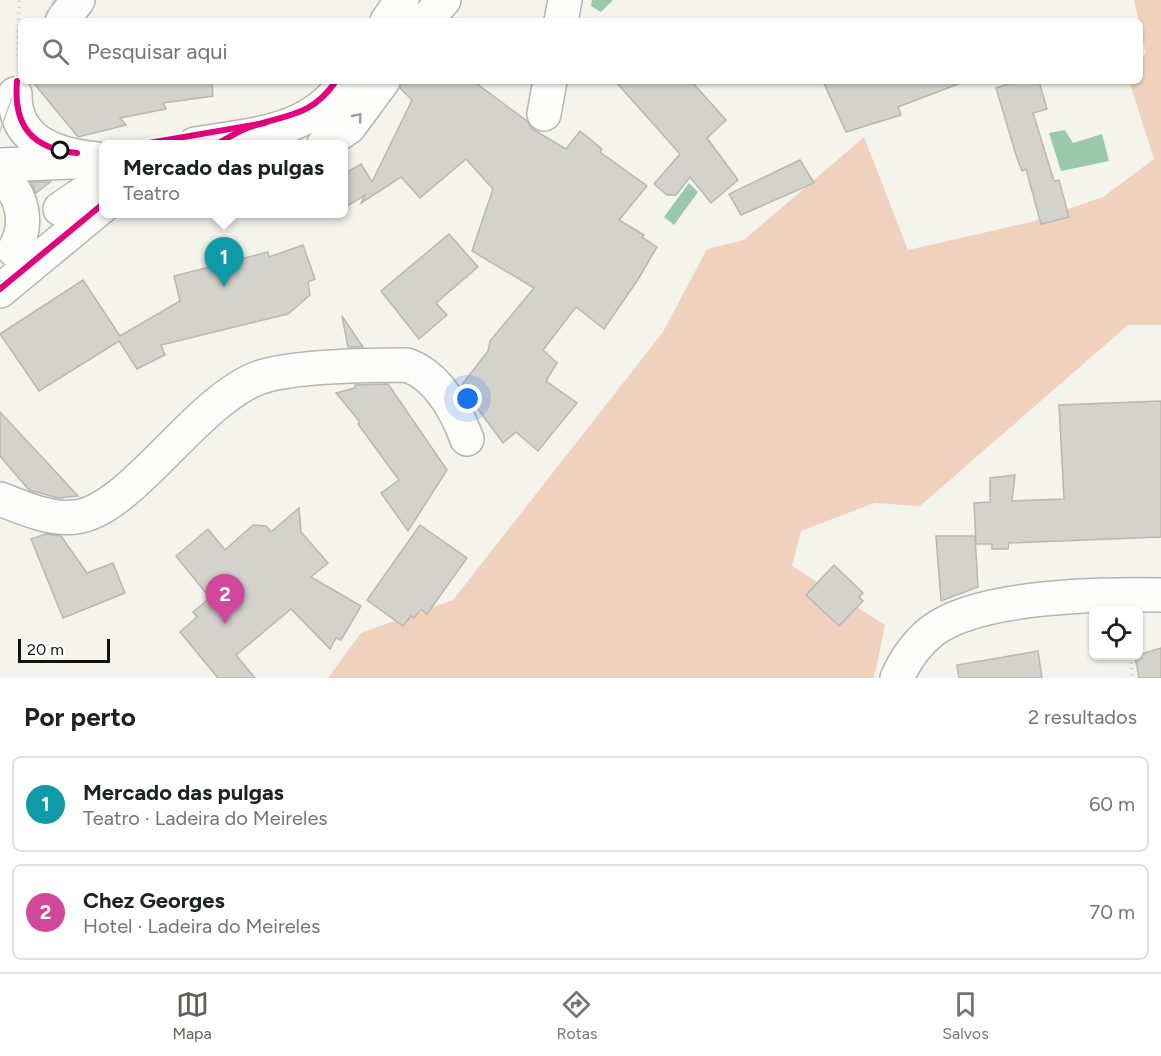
<!DOCTYPE html>
<html lang="pt">
<head>
<meta charset="utf-8">
<style>
  :root { --surface:#fff; --page:#f6f6f6; --text:#202124; --muted:#757577; --line:#e0e0e0; --accent:#61605a }
  body { margin:0; font-family:Figtree,sans-serif; background:var(--page); color:var(--text) }
  .controls { position:absolute; right:18px; bottom:18px; display:grid; overflow:hidden; border-radius:9px; box-shadow:0 2px 4px #0004 }
  .controls button { width:54px; height:54px; display:grid; place-items:center; padding:0; border:0; border-bottom:2px solid var(--line); background:var(--surface); color:var(--text); font:30px sans-serif }
  .scale { position:absolute; left:18px; bottom:15px; width:92px; box-sizing:border-box; padding-left:6px; border:3px solid #12110c; border-top:0; font-size:16px; line-height:21px; white-space:nowrap; color:#12110c; -webkit-text-stroke:4px #fff; paint-order:stroke }
  .you { position:absolute; left:468px; top:399px; width:21px; height:21px; margin:-15px; border:4px solid #fff; border-radius:50%; background:#1a73e8; box-shadow:0 0 0 9px #1a73e833 }
  .badge { display:grid; place-items:center; width:39px; height:39px; border-radius:50%; background:var(--accent); color:#fff; font-size:20px; font-weight:700 }
  .pin { position:absolute; translate:-50% -50px; filter:drop-shadow(0 2px 3px #0008) }
  .pin::after { content:''; position:absolute; top:32px; width:21px; height:18px; background:inherit; clip-path:polygon(0 0,100% 0,50% 100%) }
  .popup { position:absolute; left:99px; top:140px; width:249px; height:78px; box-sizing:border-box; display:grid; place-content:center; border-radius:9px; background:var(--surface); filter:drop-shadow(0 2px 4px #0005); font-size:20px; white-space:nowrap; color:var(--muted) }
  .popup b { font-size:22px; color:var(--text) }
  .popup::after { content:''; position:absolute; left:50%; top:100%; margin-left:-12px; border:12px solid transparent; border-top-color:var(--surface) }
  .list { margin:0; padding:0; list-style:none }
  h2 { display:flex; justify-content:space-between; align-items:center; height:78px; margin:0; padding:0 24px; font-size:26px }
  h2 small { font-size:20px; font-weight:400; color:var(--muted) }
  .list li { display:grid; grid-template-columns:39px 1fr auto; gap:18px; align-items:center; box-sizing:border-box; height:96px; margin:0 12px 12px; padding:0 12px; border:2px solid var(--line); border-radius:9px }
  .list b { display:block; font-size:22px; white-space:nowrap }
  .list p { margin:0; font-size:20px; white-space:nowrap; color:var(--muted) }
  .list em { font-size:20px; font-style:normal; color:var(--muted) }
  .icon { flex:none; width:33px; height:33px; fill:none; stroke:currentColor; stroke-width:2; stroke-linecap:round; stroke-linejoin:round }
  .map { position:relative; flex:none; width:1161px; height:678px; overflow:hidden }
  .search { position:absolute; background:var(--surface); box-shadow:0 2px 4px #0004; left:18px; right:18px; top:18px; height:66px; display:flex; align-items:center; gap:15px; box-sizing:border-box; padding:0 21px; border-radius:9px; color:var(--muted); font-size:22px }
  .sheet { height:294px; background:var(--surface) }
  nav { display:flex; justify-content:space-around; align-items:center; box-sizing:border-box; height:84px; border-top:2px solid var(--line); background:var(--surface); font-size:16px; color:var(--muted) }
  nav a { display:grid; justify-items:center; gap:3px }
  nav .on { color:var(--accent) }
  .map>svg:first-child { display:block }
  .green { fill:#f0d1be }
  .water { fill:#99c9aa }
  .building { fill:#d4d2cc; stroke:#b8b6b0; stroke-width:1.5 }
  .lines { fill:none; stroke-linecap:round; stroke-linejoin:round }
  .minor-casing { stroke:#b5b5af; stroke-width:36 }
  .path { stroke:#d5d5d2; stroke-width:4; stroke-dasharray:1.5 4.5; stroke-linecap:butt }
  .minor { stroke:#fdfdfc; stroke-width:33 }
  .tram { stroke:#cac9c7; stroke-width:1.5 }
  .tram-1-casing { stroke:#fff; stroke-width:10 }
  .tram-1 { stroke:#e5007d; stroke-width:6 }
  .oneway { stroke:#9f9f9c }
  .stop-dot { fill:#fff; stroke:#12110c; stroke-width:3 }
</style>
</head>
<body>
<div class="map">
<svg width="1161" height="678" viewBox="0 0 1161 678">
  <rect width="100%" height="100%" fill="#f4f4ec"/>
  <polygon class="green" points="1134,0 1161,0 1161,325 1128,325 920,506 874,503 801,531 792,566 885,625 874,678 328,678 361,633 453,600 663,332 707,249 744,240 864,137 908,250 1031,222 1103,197 1154,159 1129,81 1140,81 1140,60 1146,53"/>
  <g class="water">
    <polygon points="592,0 613,0 601,12 591,6"/>
    <polygon points="1065,130 1073,143 1102,134 1109,161 1061,171 1049,133"/>
    <polygon points="689,183 698,192 674,225 664,217"/>
  </g>
  <g class="building">
    <polygon points="32,81 212,81 213,96 163,103 166,109 120,118 126,125 78,137"/>
    <polygon points="401,81 473,81 527,121 532,129 566,149 580,131 602,149 600,152 647,186 619,220 644,235 642,237 657,247 637,281 604,329 576,307 543,350 557,363 546,381 577,403 538,451 516,432 503,443 461,386 488,351 490,341 534,288 472,251 493,189 466,159 420,198 401,177 361,203 365,195 344,208 344,174 361,164 372,182 412,100 400,88"/>
    <polygon points="615,81 691,81 726,120 707,138 738,180 711,203 690,177 676,195 667,195 654,184 680,154"/>
    <polygon points="823,81 961,81 961,83 898,107 901,115 846,132"/>
    <polygon points="1017,81 1039,81 1047,109 1033,113 1054,181 1059,180 1069,217 1041,224 1026,169 1022,171 1017,158 996,88"/>
    <polygon points="800,160 814,183 741,215 729,194"/>
    <polygon points="31,182 50,182 36,193"/>
    <polygon points="449,234 478,267 436,303 447,315 419,339 381,291"/>
    <polygon points="303,245 315,279 308,282 310,295 288,314 161,345 165,355 137,369 119,341 39,391 0,334 83,280 120,336 180,301 174,276 268,252 269,257"/>
    <polygon points="342,316 363,347 348,347"/>
    <polygon points="388,384 447,470 408,531 381,493 399,480 358,424 360,422 336,393 355,388 355,385"/>
    <polygon points="1161,401 1161,537 1009,543 1008,549 992,549 992,544 976,544 974,503 990,502 990,478 1015,475 1012,501 1064,499 1059,405"/>
    <polygon points="0,412 78,496 58,498 29,490 0,456"/>
    <polygon points="299,508 301,532 328,563 311,577 361,606 341,640 336,638 330,649 291,609 236,655 255,678 218,678 180,632 197,617 193,612 210,598 176,556 208,529 225,550 253,525 266,526 271,532"/>
    <polygon points="420,525 467,558 427,614 421,609 414,618 411,616 403,626 367,600"/>
    <polygon points="46,534 61,536 87,573 113,563 125,593 63,618 31,539"/>
    <polygon points="936,536 975,536 978,587 941,601"/>
    <polygon points="834,565 863,593 859,597 863,601 839,626 806,595"/>
    <polygon points="1161,648 1161,678 1139,678 1135,656"/>
    <polygon points="1038,651 1042,678 959,678 957,665"/>
  </g>
  <g class="lines">
    <defs>
      <g id="minor">
        <polyline points="62,21 78,0"/>
        <polyline points="387,21 402,0"/>
        <polyline points="425,21 444,0"/>
        <polyline points="561,21 565,0"/>
        <path d="M15,94C14,142 57,155 97,159"/>
        <polyline points="544,114 550,81"/>
        <path d="M195,144C253,134 309,134 346,81"/>
        <polyline points="324,144 349,127 383,81"/>
        <polyline points="0,165 72,162"/>
        <path d="M0,177C24,193 29,226 14,250"/>
        <polyline points="60,209 104,179"/>
        <polyline points="0,291 104,205"/>
        <path d="M0,499C24,508 49,520 75,517C130,512 195,402 258,378C291,366 370,365 407,365C438,376 456,410 467,439"/>
        <path d="M897,678C905,660 916,644 932,631C979,595 1103,594 1161,595"/>
      </g>
    </defs>
    <use href="#minor" class="minor-casing"/>
    <g class="path">
      <polyline points="18,56 19,0"/>
      <polyline points="1131,656 1132,678"/>
    </g>
    <use href="#minor" class="minor"/>
    <g class="tram">
      <polyline points="44,21 54,0"/>
      <path d="M17,81C13,126 32,149 77,153"/>
      <polyline points="0,131 21,72"/>
    </g>
    <defs>
      <g id="tram-1">
        <path d="M17,81C13,126 32,149 77,153"/>
        <polyline points="143,144 265,123"/>
        <path d="M216,144C227,139 238,131 250,127C288,114 311,117 336,81"/>
        <polyline points="0,289 104,203"/>
      </g>
    </defs>
    <use href="#tram-1" class="tram-1-casing"/>
    <use href="#tram-1" class="tram-1"/>
  </g>
  <defs><path id="oneway-chevron" d="M-2-3.5L2.5 0L-2 3.5" fill="none" stroke-width="1.6" stroke-linecap="round" stroke-linejoin="round" transform="scale(1.5)"/></defs>
  <use class="oneway" href="#oneway-chevron" transform="translate(358 117) rotate(-51)"/>
  <circle class="stop-dot" cx="60" cy="150" r="8"/>
</svg>
<div class="controls">
<button><svg class="icon" aria-label="locate" viewBox="0 0 24 24"><circle cx="12" cy="12" r="6"/><path d="M12 2v4M12 18v4M2 12h4M18 12h4"/></svg></button>
</div>
<div class="scale">20 m</div>
<div class="you"></div>
<div class="pin badge" style="left:224px;top:287px;background:#0f9aa8">1</div>
<div class="popup"><b>Mercado das pulgas</b>Teatro</div>
<div class="pin badge" style="left:225px;top:624px;background:#d1479c">2</div>
<div class="search"><svg class="icon" aria-label="search" viewBox="0 0 24 24"><circle cx="10" cy="10" r="6"/><path d="M15 15l6 6"/></svg>Pesquisar aqui</div>
</div>
<section class="sheet">
<h2>Por perto<small>2 resultados</small></h2>
<ul class="list">
<li><span class="badge" style="background:#0f9aa8">1</span><div><b>Mercado das pulgas</b><p>Teatro · Ladeira do Meireles</p></div><em>60 m</em></li>
<li><span class="badge" style="background:#d1479c">2</span><div><b>Chez Georges</b><p>Hotel · Ladeira do Meireles</p></div><em>70 m</em></li>
</ul>
</section>
<nav>
<a class="on"><svg class="icon" aria-label="map" viewBox="0 0 24 24"><path d="M3 6l6-2 6 2 6-2v14l-6 2-6-2-6 2zM9 4v14M15 6v14"/></svg>Mapa</a>
<a><svg class="icon" aria-label="directions" viewBox="0 0 24 24"><path d="M12 3l9 9-9 9-9-9zM9 14v-3h6M13 9l2 2-2 2"/></svg>Rotas</a>
<a><svg class="icon" aria-label="saved" viewBox="0 0 24 24"><path d="M7 4h10v16l-5-4-5 4z"/></svg>Salvos</a>
</nav>
</body>
</html>
